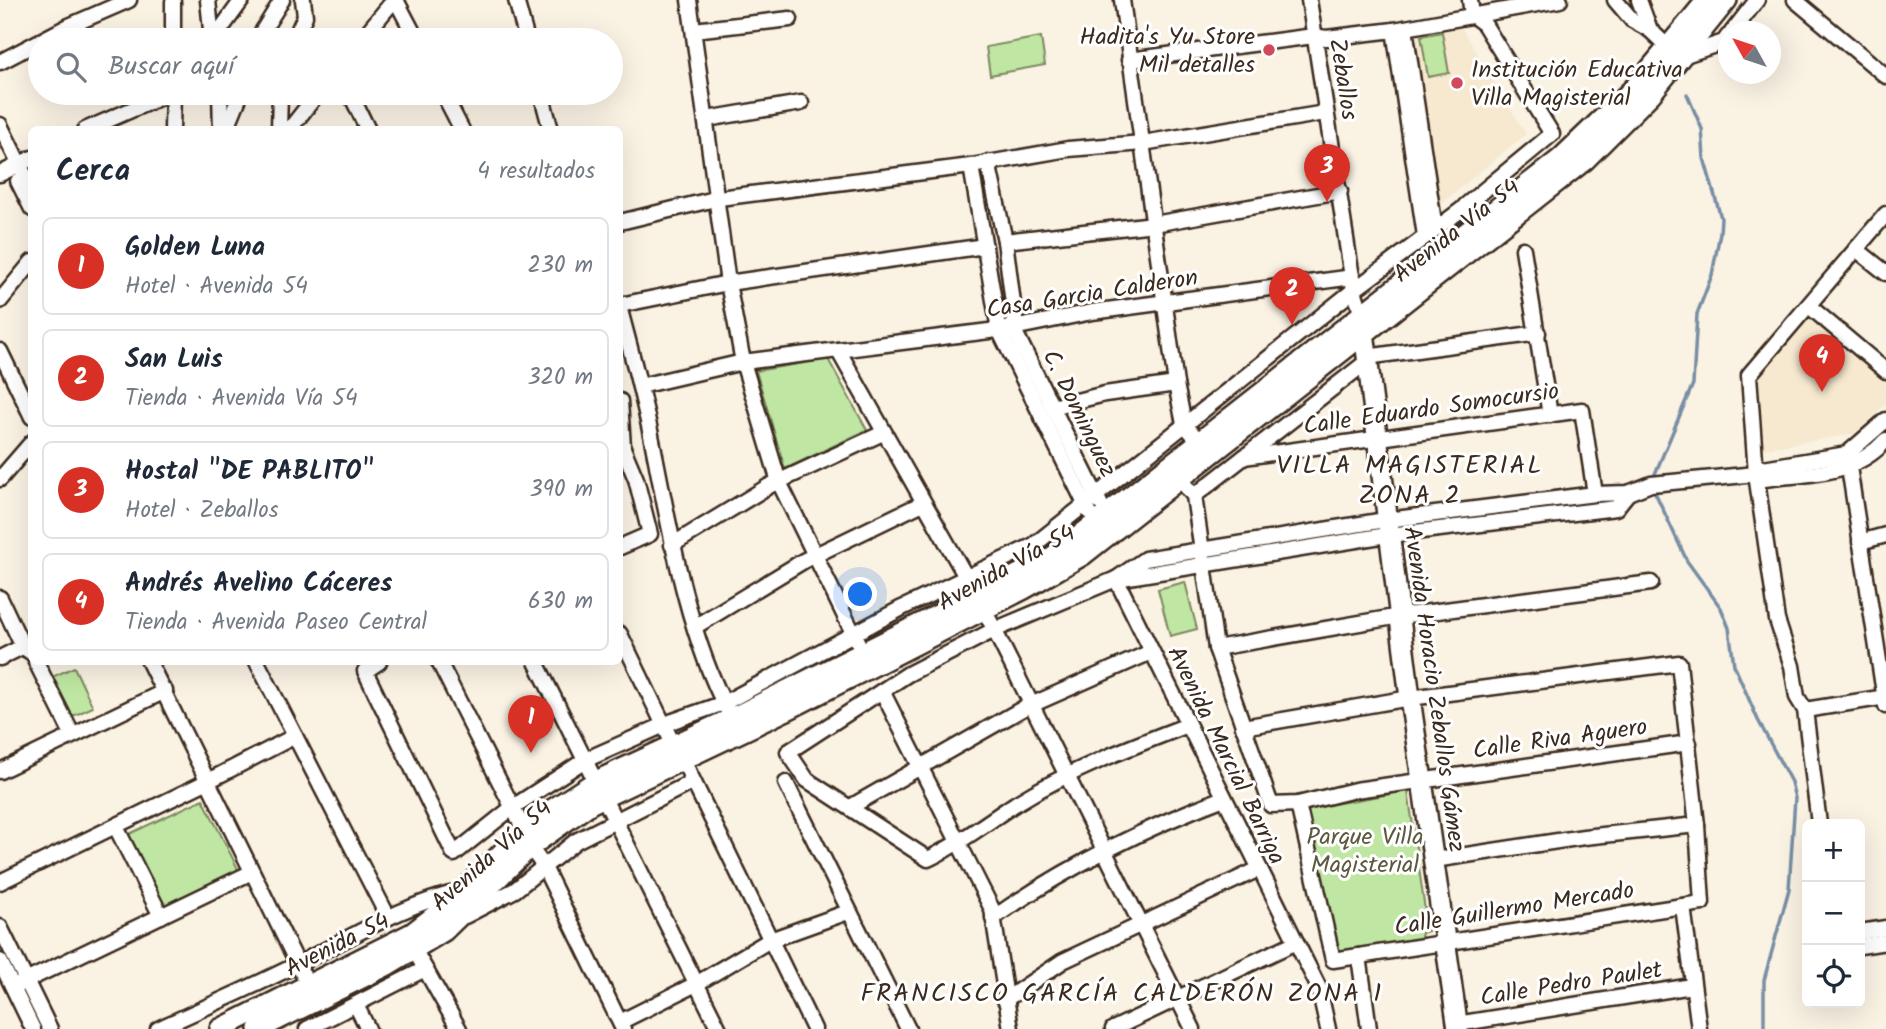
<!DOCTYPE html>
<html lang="es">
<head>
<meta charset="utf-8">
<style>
  :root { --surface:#fff; --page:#f6f6f7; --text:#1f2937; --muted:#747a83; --line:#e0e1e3; --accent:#d93025 }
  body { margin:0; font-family:Kalam,sans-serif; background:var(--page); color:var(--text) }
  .controls { position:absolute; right:21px; bottom:21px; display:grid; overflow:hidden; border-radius:10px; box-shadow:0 7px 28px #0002 }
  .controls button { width:63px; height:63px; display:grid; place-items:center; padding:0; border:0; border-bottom:2px solid var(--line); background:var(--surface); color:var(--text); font:35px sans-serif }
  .compass { position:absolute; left:1718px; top:21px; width:63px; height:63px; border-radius:50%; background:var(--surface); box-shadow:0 7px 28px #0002; rotate:310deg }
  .you { position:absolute; left:861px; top:595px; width:24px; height:24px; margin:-18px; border:5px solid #fff; border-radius:50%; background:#1a73e8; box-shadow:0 0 0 10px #1a73e833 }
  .badge { display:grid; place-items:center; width:46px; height:46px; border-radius:50%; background:var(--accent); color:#fff; font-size:23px; font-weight:700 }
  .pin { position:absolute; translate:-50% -58px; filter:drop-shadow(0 2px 4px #0008) }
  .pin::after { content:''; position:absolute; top:37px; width:24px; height:21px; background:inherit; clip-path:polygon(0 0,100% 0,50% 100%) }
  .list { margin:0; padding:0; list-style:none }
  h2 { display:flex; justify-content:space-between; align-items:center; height:91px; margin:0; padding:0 28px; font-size:30px }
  h2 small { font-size:23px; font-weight:400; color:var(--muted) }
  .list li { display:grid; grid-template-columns:46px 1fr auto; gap:21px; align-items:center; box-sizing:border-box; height:98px; margin:0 14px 14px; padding:0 14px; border:2px solid var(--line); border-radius:10px }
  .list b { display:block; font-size:26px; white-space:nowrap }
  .list p { margin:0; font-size:23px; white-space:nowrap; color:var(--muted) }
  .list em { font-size:23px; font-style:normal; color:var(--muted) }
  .icon { flex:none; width:38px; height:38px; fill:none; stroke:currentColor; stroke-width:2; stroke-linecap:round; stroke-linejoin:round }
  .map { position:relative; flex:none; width:1886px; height:1029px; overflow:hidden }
  .search { position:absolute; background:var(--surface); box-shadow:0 7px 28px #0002; left:28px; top:28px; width:595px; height:77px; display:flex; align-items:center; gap:18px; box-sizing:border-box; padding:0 24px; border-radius:38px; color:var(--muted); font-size:26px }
  .panel { position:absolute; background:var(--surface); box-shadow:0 7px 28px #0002; left:28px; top:126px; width:595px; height:539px; border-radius:10px }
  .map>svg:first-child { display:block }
  .built { fill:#f6e9d0 }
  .green { fill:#bfe6a2; stroke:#7d8860; stroke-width:2 }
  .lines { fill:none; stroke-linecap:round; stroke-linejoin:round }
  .stream { stroke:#788ea4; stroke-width:3.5 }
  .minor-casing { stroke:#3b2a1e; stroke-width:19 }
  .major-casing { stroke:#3b2a1e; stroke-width:24 }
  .minor { stroke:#fff; stroke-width:14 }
  .major { stroke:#fff; stroke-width:19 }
  .poi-dot { fill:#d1495b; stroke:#fff; stroke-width:2.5 }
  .labels { text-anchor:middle; stroke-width:6; stroke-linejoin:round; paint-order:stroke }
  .poi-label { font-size:24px; fill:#3b2a1e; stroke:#fff; text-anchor:end }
  .street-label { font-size:24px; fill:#3b2a1e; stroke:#fff }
  .park-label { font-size:24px; fill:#5c593f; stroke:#fff }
  .neighbourhood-label { font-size:26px; letter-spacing:2px; fill:#3b2a1e; stroke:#fff }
</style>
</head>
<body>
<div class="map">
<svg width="1886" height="1029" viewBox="0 0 1886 1029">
  <rect width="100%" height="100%" fill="#faf2e3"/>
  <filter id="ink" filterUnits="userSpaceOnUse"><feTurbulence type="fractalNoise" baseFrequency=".0143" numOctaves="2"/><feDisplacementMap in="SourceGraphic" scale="14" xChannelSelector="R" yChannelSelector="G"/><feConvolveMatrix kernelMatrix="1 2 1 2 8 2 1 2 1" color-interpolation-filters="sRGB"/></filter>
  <g filter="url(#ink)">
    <g class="built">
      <polygon points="1458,22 1526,134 1437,207 1412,32"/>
      <polygon points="1808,316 1886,381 1886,403 1859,433 1763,449 1757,378"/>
    </g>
    <g class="green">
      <polygon points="1442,32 1449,73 1428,77 1421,36"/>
      <polygon points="1041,37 1045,65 990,75 986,47"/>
      <polygon points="828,359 867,430 785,469 756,371"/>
      <polygon points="1612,499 1613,502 1400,527 1399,524"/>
      <polygon points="1185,582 1197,629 1170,636 1158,589"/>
      <polygon points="74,667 93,707 69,718 50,678"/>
      <polygon points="1408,791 1428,931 1422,933 1420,940 1335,952 1305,809"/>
      <polygon points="203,799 239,871 161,907 125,836"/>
    </g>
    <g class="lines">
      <g class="stream">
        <polyline points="1652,481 1693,384 1697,314 1712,275 1720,233 1721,218 1704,158 1702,129 1687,94"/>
        <polyline points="1653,488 1687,561 1721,608 1729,628 1734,665 1758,720 1791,782 1795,798 1789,889 1764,980 1764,1029"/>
      </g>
      <defs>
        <g id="minor">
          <polyline points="208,0 212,40"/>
          <polyline points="396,0 417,40"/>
          <polyline points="516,0 527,40"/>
          <polyline points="689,0 728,283 743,362 779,482 858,643"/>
          <polyline points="1122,0 1176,384 1184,424 1199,441"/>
          <polyline points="1309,0 1354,290 1364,322"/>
          <polyline points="1615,0 1632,20 1650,30"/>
          <polyline points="1639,0 1650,30 1668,47"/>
          <polyline points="1795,0 1886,76"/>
          <polyline points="173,1 173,40"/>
          <polyline points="1405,28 1435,229"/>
          <polyline points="694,30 790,19"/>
          <polyline points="1394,30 1425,236"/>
          <polyline points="1732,32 1757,0"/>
          <polyline points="213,40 242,0"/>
          <polyline points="257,40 282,0"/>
          <polyline points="294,40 305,16 303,0"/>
          <polyline points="361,40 394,0"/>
          <polyline points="1682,56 1724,42 1728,36"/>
          <polyline points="1129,60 1314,36 1326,38 1394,30 1560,0"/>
          <polyline points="0,62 69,26 129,0"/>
          <polyline points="220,93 221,130"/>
          <polyline points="350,93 368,130"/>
          <polyline points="443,93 462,130"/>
          <polyline points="541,93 551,130"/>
          <polyline points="707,119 801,103"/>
          <polyline points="0,125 32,190"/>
          <polyline points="85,130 170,93"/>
          <polyline points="172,130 173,93"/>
          <polyline points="226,130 241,93"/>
          <polyline points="279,130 280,93"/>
          <polyline points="289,130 318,93"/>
          <polyline points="988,162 1005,241 1015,319 1013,328 1100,503"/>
          <polyline points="971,166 999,330 1089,512"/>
          <polyline points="0,174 32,158"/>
          <polyline points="18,181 32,209"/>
          <polyline points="1465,206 1552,134 1484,24 1472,15 1470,0"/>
          <polyline points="620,222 719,198 971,166 1068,149 1143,143 1325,113"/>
          <polyline points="1005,241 1154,224 1340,191"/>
          <polyline points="1523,249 1550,415"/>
          <polyline points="1856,249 1886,273"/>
          <polyline points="0,301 32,262"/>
          <polyline points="620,305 728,283 985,246"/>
          <polyline points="1809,306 1886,371"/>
          <path d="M620,310C632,355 644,399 653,445C670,530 687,634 728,711"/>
          <polyline points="838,350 970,584"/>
          <polyline points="0,351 32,417"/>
          <polyline points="640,386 743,362 1013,328 1092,312 1353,277"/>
          <polyline points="620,401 623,447"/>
          <polyline points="1052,407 1105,394 1176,384"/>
          <polyline points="620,441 636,479 650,534 620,547"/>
          <polyline points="1847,454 1886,706"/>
          <polyline points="1244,457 1582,410 1595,494"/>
          <polyline points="1756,474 1763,468 1847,454 1886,420"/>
          <path d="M1756,474L1764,479C1810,473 1854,476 1886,440"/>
          <polyline points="1179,478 1194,496 1216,648 1271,805 1298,804 1355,790 1689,743"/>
          <polyline points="0,479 32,442"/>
          <polyline points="1194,496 1374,356 1538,333"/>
          <polyline points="1860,542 1886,535"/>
          <polyline points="672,545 769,486 883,433"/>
          <polyline points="1116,579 1381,536 1616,508 1628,493"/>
          <polyline points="1116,579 1319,988 1328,1029"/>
          <polyline points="0,598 23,647 32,653"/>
          <polyline points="980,601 1193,1029"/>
          <polyline points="696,626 805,560 923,503"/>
          <polyline points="620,634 673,744"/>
          <polyline points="1216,648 1400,616 1651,583"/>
          <polyline points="0,658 30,643"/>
          <polyline points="36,662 72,734"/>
          <polyline points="149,662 309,987"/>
          <polyline points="257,662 388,917"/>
          <polyline points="379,662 365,671 454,854 513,807 585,760 673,721 724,703 902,608 1034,545 1354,290 1461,210 1476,205 1491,215"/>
          <polyline points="439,662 524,830"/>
          <polyline points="536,662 719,1029"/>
          <polyline points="882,691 992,909 1011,1029"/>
          <polyline points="1805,710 1886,697"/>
          <path d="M1188,725C1130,747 1068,771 1015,804C986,823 959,844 928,859L807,780L788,752L908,674L994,630L1116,579L1145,559L1379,521L1595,494L1628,493L1651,484L1756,474"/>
          <polyline points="1243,727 1410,698 1679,663 1697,825 1702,903 1333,960 1298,804"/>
          <polyline points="682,758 814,1029"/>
          <polyline points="0,771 165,691"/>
          <polyline points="786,783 908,1029"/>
          <polyline points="852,806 1022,709 1151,652"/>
          <polyline points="1819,824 1805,710 1797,697 1792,666 1777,620 1756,474 1749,375 1886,214"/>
          <polyline points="116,827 161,916"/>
          <polyline points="530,847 543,865 623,1029"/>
          <polyline points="1434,860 1584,837 1697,825"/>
          <polyline points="0,882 206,782 295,736"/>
          <polyline points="1683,906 1699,1029"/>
          <polyline points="465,916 515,890 576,841 692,782"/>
          <path d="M993,918C1065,868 1142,829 1224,798"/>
          <polyline points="0,927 50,1029"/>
          <polyline points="1860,932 1886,928"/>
          <polyline points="1860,946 1886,942"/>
          <polyline points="415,951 459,1029"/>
          <polyline points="1359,956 1369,1029"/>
          <polyline points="0,961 33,1029"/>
          <polyline points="13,987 252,872"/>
          <polyline points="1005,1000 1063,961 1259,869"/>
          <polyline points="356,1005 368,1029"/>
          <polyline points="620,1022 696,984 770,940 848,912"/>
          <polyline points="1457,1024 1692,986"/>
          <path d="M158,1029C205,1007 253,987 300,963C353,937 403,904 462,891"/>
          <polyline points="307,1029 425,969"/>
          <polyline points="1113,1029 1296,942"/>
        </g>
        <g id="major">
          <polyline points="1364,332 1410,698 1458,1029"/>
          <polyline points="220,1029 412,933 451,903 534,821 596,781 732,718 1051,558 1560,159 1635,87 1707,0"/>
          <polyline points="259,1029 388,965 444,931 530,847 590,804 787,710 1024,589 1083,555 1585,160 1651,94 1727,0"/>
        </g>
      </defs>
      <use href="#minor" class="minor-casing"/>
      <use href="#major" class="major-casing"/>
      <use href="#minor" class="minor"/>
      <use href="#major" class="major"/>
    </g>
  </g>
  <g class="poi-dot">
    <circle cx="1269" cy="50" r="7"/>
    <circle cx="1457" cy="83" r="7"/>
  </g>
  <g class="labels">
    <g class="poi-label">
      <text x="1255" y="44">Hadita's Yu Store<tspan x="1255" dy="28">Mil detalles</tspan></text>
      <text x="1471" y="77" text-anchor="start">Institución Educativa<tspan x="1471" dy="28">Villa Magisterial</tspan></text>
    </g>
    <g class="street-label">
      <text transform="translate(1344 79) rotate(81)" y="8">Zeballos</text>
      <text transform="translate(1456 230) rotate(-38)" y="8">Avenida Vía 54</text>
      <text transform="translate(1092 293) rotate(-9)" y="8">Casa Garcia Calderon</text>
      <text transform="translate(1431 408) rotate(-8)" y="8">Calle Eduardo Somocursio</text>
      <text transform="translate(1080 413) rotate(64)" y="8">C. Dominguez</text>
      <text transform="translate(1006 567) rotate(-29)" y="8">Avenida Vía 54</text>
      <text transform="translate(1435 689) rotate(82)" y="8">Avenida Horacio Zeballos Gámez</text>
      <text transform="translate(1560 738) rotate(-8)" y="8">Calle Riva Aguero</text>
      <text transform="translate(1227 755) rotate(64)" y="8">Avenida Marcial Barriga</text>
      <text transform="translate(491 855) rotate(-42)" y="8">Avenida Vía 54</text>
      <text transform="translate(1514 908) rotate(-9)" y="8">Calle Guillermo Mercado</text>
      <text transform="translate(337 944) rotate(-27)" y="8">Avenida 54</text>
      <text transform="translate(1571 983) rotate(-9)" y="8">Calle Pedro Paulet</text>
    </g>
    <g class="park-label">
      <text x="1365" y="844">Parque Villa<tspan x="1365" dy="28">Magisterial</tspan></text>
    </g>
    <g class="neighbourhood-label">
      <text x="1410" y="473">VILLA MAGISTERIAL<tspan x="1410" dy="30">ZONA 2</tspan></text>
      <text x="1122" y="1001">FRANCISCO GARCÍA CALDERÓN ZONA 1</text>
    </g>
  </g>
</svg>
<div class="controls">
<button>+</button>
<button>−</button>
<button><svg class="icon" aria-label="locate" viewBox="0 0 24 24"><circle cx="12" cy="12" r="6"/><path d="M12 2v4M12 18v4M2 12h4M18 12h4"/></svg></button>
</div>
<svg class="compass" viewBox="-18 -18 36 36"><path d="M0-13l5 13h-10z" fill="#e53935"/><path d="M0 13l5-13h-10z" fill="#747a83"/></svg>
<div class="you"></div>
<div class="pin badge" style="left:531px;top:753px">1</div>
<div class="pin badge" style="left:1292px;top:325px">2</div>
<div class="pin badge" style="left:1327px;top:202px">3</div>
<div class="pin badge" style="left:1822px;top:392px">4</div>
<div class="search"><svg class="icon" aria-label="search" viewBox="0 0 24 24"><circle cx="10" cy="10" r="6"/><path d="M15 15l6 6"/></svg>Buscar aquí</div>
<section class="panel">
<h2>Cerca<small>4 resultados</small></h2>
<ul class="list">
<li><span class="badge">1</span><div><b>Golden Luna</b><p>Hotel · Avenida 54</p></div><em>230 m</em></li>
<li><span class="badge">2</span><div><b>San Luis</b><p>Tienda · Avenida Vía 54</p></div><em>320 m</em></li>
<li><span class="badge">3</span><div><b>Hostal &quot;DE PABLITO&quot;</b><p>Hotel · Zeballos</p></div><em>390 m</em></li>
<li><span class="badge">4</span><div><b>Andrés Avelino Cáceres</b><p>Tienda · Avenida Paseo Central</p></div><em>630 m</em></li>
</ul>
</section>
</div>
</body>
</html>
